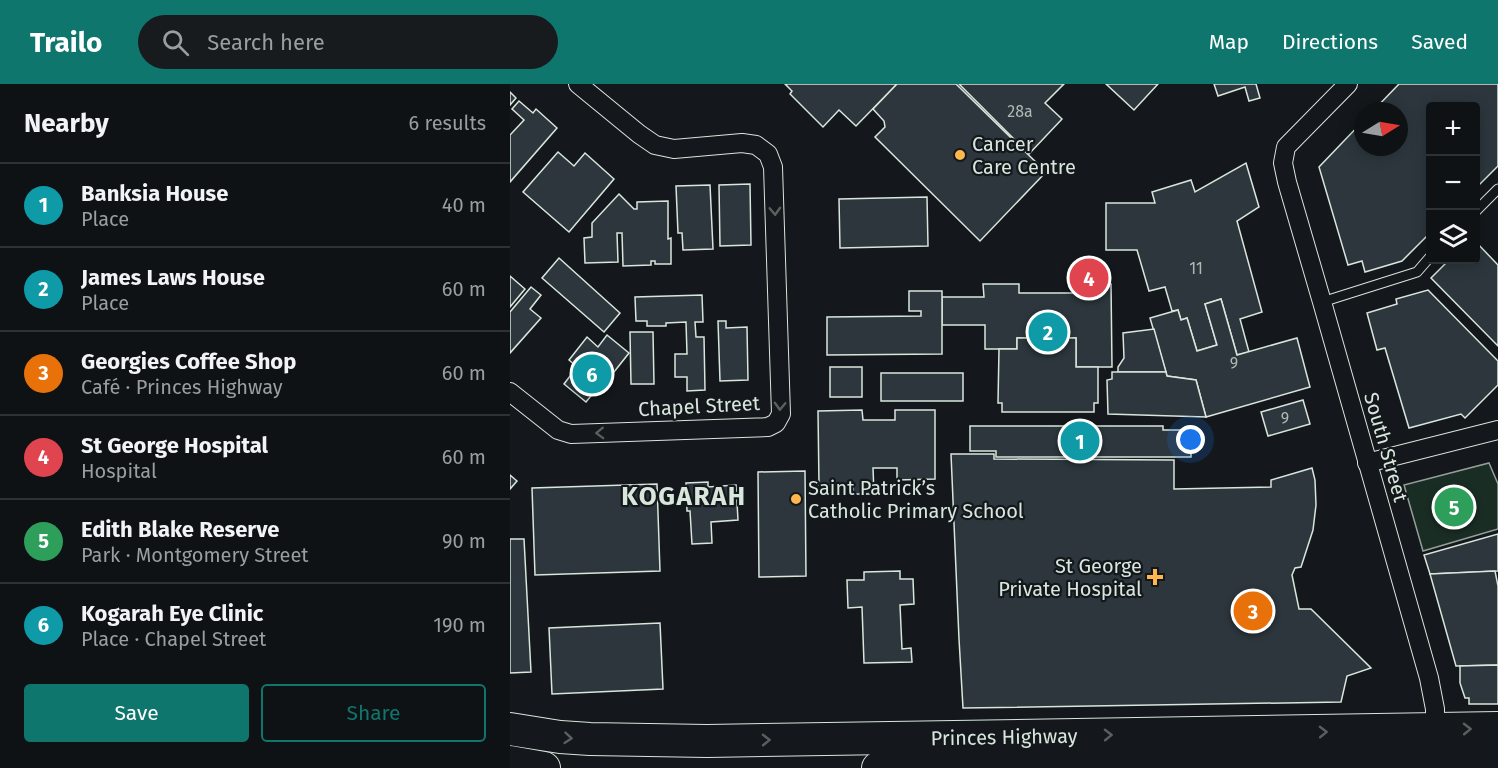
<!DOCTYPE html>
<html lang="en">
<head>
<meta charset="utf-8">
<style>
  :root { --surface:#0f1215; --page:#181b1e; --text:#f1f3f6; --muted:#9b9ea0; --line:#2f3234; --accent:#0f766e }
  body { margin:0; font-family:"Fira Sans",sans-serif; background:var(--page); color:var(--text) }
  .controls { position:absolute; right:18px; top:18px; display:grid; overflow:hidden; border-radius:6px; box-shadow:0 3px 15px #0003 }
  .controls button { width:54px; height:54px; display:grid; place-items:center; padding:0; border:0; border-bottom:2px solid var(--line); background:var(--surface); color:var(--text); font:30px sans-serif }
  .compass { position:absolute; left:844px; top:18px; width:54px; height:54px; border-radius:50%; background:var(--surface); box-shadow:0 3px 15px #0003; rotate:79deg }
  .you { position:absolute; left:681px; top:356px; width:21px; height:21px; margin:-15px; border:4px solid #fff; border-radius:50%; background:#1a73e8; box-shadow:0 0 0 9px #1a73e833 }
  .badge { display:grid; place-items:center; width:39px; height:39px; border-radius:50%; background:var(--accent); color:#fff; font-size:20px; font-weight:700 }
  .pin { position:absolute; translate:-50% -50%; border:3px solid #fff; box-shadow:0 2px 6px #0006 }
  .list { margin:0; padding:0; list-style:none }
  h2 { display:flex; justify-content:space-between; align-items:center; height:78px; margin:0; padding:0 24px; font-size:26px }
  h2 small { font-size:20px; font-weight:400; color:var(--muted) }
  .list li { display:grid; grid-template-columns:39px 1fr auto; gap:18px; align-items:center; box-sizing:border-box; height:84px; padding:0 24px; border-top:2px solid var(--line) }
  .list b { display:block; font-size:22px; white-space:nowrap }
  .list p { margin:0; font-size:20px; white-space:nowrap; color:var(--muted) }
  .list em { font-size:20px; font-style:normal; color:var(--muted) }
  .actions { display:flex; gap:12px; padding:18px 24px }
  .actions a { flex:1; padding:14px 0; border:2px solid var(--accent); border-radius:6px; text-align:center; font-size:21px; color:var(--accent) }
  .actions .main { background:var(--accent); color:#fff }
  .icon { flex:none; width:33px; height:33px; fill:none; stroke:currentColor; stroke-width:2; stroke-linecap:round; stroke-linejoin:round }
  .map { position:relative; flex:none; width:988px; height:684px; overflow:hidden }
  header { display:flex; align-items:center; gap:36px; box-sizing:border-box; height:84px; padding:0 30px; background:var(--accent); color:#fff }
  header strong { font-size:28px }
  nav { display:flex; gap:33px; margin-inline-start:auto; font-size:21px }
  .search { width:420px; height:54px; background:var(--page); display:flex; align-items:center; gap:15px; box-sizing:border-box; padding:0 21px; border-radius:33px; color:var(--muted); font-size:22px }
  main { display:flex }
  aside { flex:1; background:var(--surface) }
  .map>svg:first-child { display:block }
  .green { fill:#1a2d24; stroke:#939e99; stroke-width:1.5 }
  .building { fill:#2c363c; stroke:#d8e6dc; stroke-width:1.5 }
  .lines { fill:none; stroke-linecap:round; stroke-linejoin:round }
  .service-casing { stroke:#d8e6dc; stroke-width:11 }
  .minor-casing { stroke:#d8e6dc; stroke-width:20 }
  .trunk-casing { stroke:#d8e6dc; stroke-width:34 }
  .service { stroke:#14181c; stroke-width:9 }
  .minor { stroke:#14181c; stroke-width:18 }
  .trunk { stroke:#14181c; stroke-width:32 }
  .oneway { stroke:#59605f }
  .poi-dot { fill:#ffb74d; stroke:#14181c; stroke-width:2 }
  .labels { text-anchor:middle; stroke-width:4.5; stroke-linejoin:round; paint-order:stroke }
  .number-label { font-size:16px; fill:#adbab4 }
  .poi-label { font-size:20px; fill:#d8e6dc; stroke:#14181c; text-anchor:start }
  .street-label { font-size:20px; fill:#d8e6dc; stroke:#14181c }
  .district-label { font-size:26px; font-weight:bold; letter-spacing:1.5px; fill:#d8e6dc; stroke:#14181c }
</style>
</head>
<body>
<header>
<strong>Trailo</strong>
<div class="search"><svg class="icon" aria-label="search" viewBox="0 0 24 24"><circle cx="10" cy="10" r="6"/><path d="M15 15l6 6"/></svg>Search here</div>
<nav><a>Map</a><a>Directions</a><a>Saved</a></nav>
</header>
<main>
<aside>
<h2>Nearby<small>6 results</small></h2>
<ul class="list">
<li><span class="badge" style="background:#0f9aa8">1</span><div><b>Banksia House</b><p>Place</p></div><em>40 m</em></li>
<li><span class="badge" style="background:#0f9aa8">2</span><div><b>James Laws House</b><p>Place</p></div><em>60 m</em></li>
<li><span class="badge" style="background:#e8710a">3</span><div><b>Georgies Coffee Shop</b><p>Café · Princes Highway</p></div><em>60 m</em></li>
<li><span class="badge" style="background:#e0444e">4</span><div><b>St George Hospital</b><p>Hospital</p></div><em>60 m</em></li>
<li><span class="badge" style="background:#2e9e5b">5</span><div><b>Edith Blake Reserve</b><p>Park · Montgomery Street</p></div><em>90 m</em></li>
<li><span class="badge" style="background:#0f9aa8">6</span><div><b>Kogarah Eye Clinic</b><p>Place · Chapel Street</p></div><em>190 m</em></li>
</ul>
<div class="actions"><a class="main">Save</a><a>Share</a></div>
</aside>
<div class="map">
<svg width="988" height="684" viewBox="0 0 988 684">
  <rect width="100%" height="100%" fill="#14181c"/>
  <polygon class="green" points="979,379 988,400 988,445 913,467 894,401"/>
  <g class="building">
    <polygon points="275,0 387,0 346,42 329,26 313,43 280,10 282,7"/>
    <polygon points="387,0 446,0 536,88 470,157 365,53 375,43 374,37 363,25"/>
    <polygon points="449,0 554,0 535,19 552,35 519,70"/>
    <polygon points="596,0 648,0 624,26"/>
    <polygon points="704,0 746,0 750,14 739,17 735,3 708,12"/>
    <polygon points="889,0 988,0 988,82 966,104 966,22 920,22 920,149 892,177 855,188 852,177 838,181 809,83 853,37 853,63 889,63 889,27 863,27"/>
    <polygon points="0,8 6,14 0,21"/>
    <polygon points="9,17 23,29 26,25 47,44 0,98 0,51 14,36 2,25"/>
    <polygon points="48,68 64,82 75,69 104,95 59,148 13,108"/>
    <polygon points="736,79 749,123 727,137 752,228 730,235 739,268 727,271 711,215 695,220 707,261 687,267 677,234 671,236 668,226 662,227 655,203 639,207 627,166 596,166 596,119 645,119 642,108 681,96 685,108"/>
    <polygon points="240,100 241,161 210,162 209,101"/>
    <polygon points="200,101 203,165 173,166 172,149 168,149 166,102"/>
    <polygon points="109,110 124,125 127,125 127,118 158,117 158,155 161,154 161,180 145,180 145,177 141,177 141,181 113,182 112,149 107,149 108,178 75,179 74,154 82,153 82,139"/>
    <polygon points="417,113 418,162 330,164 329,115"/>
    <polygon points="966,158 988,181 988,262 921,194 939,176 966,176"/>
    <polygon points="49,174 110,229 94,248 32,194"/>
    <polygon points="0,192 15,205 0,223"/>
    <polygon points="473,200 509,200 509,209 564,209 564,200 601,200 602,283 566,283 566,254 507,254 507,265 475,265 475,241 432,241 432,213 474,213"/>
    <polygon points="21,203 31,211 20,225 31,234 0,269 0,228"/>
    <polygon points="918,206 988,277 988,301 955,334 951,330 899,344 875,264 867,266 857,229 887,220 886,215"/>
    <polygon points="399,207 432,207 432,270 317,271 317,233 411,232 411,227 399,227"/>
    <polygon points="192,211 193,238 185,238 186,253 194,253 195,306 177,307 177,293 165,293 165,270 177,270 176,238 156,239 156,242 137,242 137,237 126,237 125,213"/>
    <polygon points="711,215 727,271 787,254 800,303 696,333 686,296 657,292 640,234 668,226 671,236 677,234 687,267 707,261 695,220"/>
    <polygon points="208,237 216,237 216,244 237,243 238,296 210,297"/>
    <polygon points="644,245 656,288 608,288 608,283 614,274 613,249"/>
    <polygon points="120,248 143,248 144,300 121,300"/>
    <polygon points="97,251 119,269 96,298 94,296 76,318 54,300 67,283 59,276 77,253 88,263"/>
    <polygon points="507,254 566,254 566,283 588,283 588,319 584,319 584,328 492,328 492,319 488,319 489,265 507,265"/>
    <rect x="320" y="283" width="32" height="30"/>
    <polygon points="602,288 656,288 657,292 686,296 696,333 598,330 597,296 602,295"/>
    <rect x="371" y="289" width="82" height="28"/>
    <polygon points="793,316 800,340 758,352 751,328"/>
    <polygon points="352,326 353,336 385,336 385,326 425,326 425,395 387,396 387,384 363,384 364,410 343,410 343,401 309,401 308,327"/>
    <polygon points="460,342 653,342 653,346 681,346 681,373 486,373 486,367 460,367"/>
    <polygon points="441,370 484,370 484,375 664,376 664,405 761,403 761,396 802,384 805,396 806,421 803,446 791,483 785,484 782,491 789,525 801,525 861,584 837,592 831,618 453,624 449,555"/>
    <polygon points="295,387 296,492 249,493 248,388"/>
    <polygon points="0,391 7,397 0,405"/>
    <polygon points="198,398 198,403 226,401 228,436 201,438 202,459 182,460 180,427 177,427 176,399"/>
    <polygon points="147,400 150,487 25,491 22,404"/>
    <polygon points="988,450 988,487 920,490 914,471"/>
    <polygon points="0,455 14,455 21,588 0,589"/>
    <polygon points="390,487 390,495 403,495 404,520 390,521 392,565 401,564 402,578 354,579 352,523 338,524 337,496 354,496 354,488"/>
    <polygon points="985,487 988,502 988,581 946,582 920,490"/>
    <polygon points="150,539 153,605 42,610 39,544"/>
    <polygon points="988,581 988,620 959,620 959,614 955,614 950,599 950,582"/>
  </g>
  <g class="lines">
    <defs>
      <g id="service">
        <polyline points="966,127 988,105"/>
        <polyline points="812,218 907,188 920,173"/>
      </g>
      <g id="minor">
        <polyline points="838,0 776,63 773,79 777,98 812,218 919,594 925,625 925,653"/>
        <polyline points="0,308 48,346 61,350 258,343 266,339 271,330 263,83 258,70 246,61 232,59 164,65 145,61 129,50 68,0"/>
        <polyline points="857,379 988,346"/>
      </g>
      <g id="trunk">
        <polyline points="0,645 50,653 80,655 197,657 988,644"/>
        <polyline points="0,678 34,684"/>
        <polyline points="368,684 947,675 988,676"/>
      </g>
    </defs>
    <use href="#service" class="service-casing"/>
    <use href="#minor" class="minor-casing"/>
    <use href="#trunk" class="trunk-casing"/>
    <use href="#service" class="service"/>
    <use href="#minor" class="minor"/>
    <use href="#trunk" class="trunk"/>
  </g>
  <defs><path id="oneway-chevron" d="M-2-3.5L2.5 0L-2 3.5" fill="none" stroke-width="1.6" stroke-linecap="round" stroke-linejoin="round" transform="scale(1.5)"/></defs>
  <g class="oneway">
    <use href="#oneway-chevron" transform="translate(265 127) rotate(88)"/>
    <use href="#oneway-chevron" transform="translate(270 322) rotate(92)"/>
    <use href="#oneway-chevron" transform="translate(90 349) rotate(178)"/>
    <use href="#oneway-chevron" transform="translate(957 645) rotate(-1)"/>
    <use href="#oneway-chevron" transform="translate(813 648) rotate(-1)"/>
    <use href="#oneway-chevron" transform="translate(598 651) rotate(-1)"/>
    <use href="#oneway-chevron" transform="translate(58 654) rotate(5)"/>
    <use href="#oneway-chevron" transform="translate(256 656) rotate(-1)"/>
  </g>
  <g class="poi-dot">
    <circle cx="450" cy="71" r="6"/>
    <circle cx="286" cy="415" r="6"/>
    <path d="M642 484h6v6h6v6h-6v6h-6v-6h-6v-6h6z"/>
  </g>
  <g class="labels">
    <g class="number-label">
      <text x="510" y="33">28a</text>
      <text x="686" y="190">11</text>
      <text x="724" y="285">9</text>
      <text x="775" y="340">9</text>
    </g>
    <g class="poi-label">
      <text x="462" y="67">Cancer<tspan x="462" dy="23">Care Centre</tspan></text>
      <text x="298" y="411">Saint Patrick’s<tspan x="298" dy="23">Catholic Primary School</tspan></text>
      <text x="632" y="489" text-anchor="end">St George<tspan x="632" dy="23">Private Hospital</tspan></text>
    </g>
    <g class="street-label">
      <text transform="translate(189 322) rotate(-3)" y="7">Chapel Street</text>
      <text transform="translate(876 363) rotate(74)" y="7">South Street</text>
      <text transform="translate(494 653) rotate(-1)" y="7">Princes Highway</text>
    </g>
    <g class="district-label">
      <text x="174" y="421">KOGARAH</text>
    </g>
  </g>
</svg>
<div class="controls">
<button>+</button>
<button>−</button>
<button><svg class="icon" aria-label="layers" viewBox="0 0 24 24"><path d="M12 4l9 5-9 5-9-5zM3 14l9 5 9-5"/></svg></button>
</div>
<svg class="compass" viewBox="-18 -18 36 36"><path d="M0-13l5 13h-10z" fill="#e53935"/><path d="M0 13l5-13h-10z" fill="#9b9ea0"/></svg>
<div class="you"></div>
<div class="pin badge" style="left:570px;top:357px;background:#0f9aa8">1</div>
<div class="pin badge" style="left:538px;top:248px;background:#0f9aa8">2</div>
<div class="pin badge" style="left:743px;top:527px;background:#e8710a">3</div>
<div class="pin badge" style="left:579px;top:194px;background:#e0444e">4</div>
<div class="pin badge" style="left:944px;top:423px;background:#2e9e5b">5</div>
<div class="pin badge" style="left:82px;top:290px;background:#0f9aa8">6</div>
</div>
</main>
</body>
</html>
